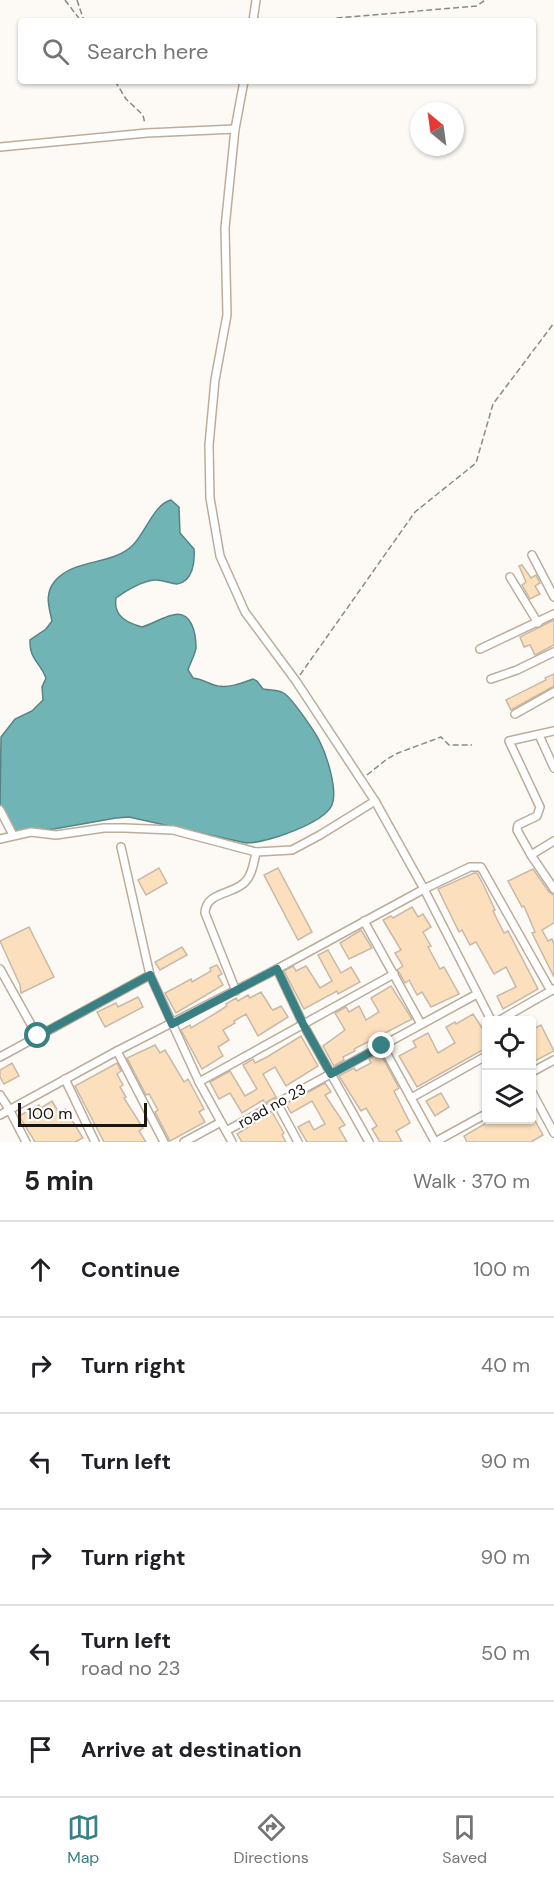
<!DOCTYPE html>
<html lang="en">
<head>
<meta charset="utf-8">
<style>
  :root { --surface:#fff; --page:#f6f6f6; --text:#202124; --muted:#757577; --line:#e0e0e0; --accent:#388083 }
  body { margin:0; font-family:"DM Sans",sans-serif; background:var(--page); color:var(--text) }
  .controls { position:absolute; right:18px; bottom:18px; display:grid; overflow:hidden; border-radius:6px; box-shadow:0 2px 4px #0004 }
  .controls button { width:54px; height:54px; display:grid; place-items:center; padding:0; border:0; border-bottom:2px solid var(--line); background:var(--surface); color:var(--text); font:30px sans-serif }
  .compass { position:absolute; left:410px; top:102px; width:54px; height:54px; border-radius:50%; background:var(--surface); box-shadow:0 2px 4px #0004; rotate:331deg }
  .scale { position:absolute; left:18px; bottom:15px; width:129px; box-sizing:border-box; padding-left:6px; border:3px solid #1a150f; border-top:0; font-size:16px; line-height:21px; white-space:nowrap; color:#1a150f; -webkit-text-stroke:4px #fff; paint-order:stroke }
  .stop { position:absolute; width:18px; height:18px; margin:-14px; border:4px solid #388083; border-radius:50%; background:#fff }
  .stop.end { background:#388083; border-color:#fff; box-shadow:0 2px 6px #0008 }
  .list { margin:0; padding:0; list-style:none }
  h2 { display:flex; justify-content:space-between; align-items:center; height:78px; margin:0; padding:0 24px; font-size:26px }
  h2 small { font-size:20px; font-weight:400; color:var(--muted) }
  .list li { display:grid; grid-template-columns:39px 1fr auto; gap:18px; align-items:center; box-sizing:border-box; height:96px; padding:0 24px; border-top:2px solid var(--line) }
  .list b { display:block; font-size:22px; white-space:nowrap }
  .list p { margin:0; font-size:20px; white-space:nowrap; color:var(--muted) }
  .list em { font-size:20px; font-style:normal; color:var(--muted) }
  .icon { flex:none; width:33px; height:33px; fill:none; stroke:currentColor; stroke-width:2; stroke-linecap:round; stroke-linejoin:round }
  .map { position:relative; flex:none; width:554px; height:1142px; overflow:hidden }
  .search { position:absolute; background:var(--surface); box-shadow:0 2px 4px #0004; left:18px; right:18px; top:18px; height:66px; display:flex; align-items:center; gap:15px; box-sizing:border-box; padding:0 21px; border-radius:6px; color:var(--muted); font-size:22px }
  .sheet { height:654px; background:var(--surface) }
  nav { display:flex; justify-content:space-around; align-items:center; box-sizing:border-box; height:84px; border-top:2px solid var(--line); background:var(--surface); font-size:16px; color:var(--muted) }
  nav a { display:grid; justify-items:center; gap:3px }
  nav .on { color:var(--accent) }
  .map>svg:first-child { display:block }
  .water { fill:#70b4b6; stroke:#568484; stroke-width:1.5 }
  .building { fill:#fce0bd; stroke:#c8b9a7; stroke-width:1.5 }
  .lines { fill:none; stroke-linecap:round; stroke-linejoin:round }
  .minor-casing { stroke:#bcad9b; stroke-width:10 }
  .path { stroke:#8d8984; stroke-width:1.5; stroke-dasharray:6 3; stroke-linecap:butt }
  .minor { stroke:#fff; stroke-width:7 }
  .route { stroke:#388083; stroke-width:8 }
  .labels { text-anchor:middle; stroke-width:4.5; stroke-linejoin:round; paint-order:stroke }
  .street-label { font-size:15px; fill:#1a150f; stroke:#fff }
</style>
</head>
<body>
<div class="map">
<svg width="554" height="1142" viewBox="0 0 554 1142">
  <rect width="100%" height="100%" fill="#fdfaf6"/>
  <path class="water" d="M171,500L179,507L180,533L194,549C195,561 193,582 177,584C170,584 162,579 154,580C140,582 127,590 116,598C113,616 127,623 142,627C153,624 162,617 173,615C192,610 196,634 196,648C195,655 190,663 188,670L193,678C202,679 209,684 218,686C230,688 242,683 253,679L257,681L263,689C272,691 278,689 285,694C293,700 316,733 320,742C327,756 338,791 332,805C323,824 266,843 246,843L129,817L116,818L54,829L15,832L0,810L1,737L15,719L32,711L43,700L42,687L46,678C40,662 29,659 30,640L46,629L52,621C49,607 44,594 55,581C74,558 112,566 133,545C146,532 154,504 171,500Z"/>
  <g class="building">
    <polygon points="522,565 531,578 536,575 540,583 535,586 540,594 530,599 522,585 526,582 519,566"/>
    <polygon points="554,620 554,645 535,655 530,645 524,647 520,637"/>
    <polygon points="554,674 554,686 511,710 506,700 546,680 545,678"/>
    <polygon points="159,868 167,883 146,895 138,880"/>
    <polygon points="278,868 312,932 298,940 264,875"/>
    <polygon points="533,869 549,892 554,895 554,923 542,930 548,941 552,939 554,944 554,977 532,933 535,932 524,906 522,907 508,881"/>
    <polygon points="474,873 477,873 484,886 495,910 493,911 504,933 508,931 538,989 503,1009 497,996 516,987 506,967 494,974 476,942 470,945 462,930 459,932 438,889"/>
    <polygon points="412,907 418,917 423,914 431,927 423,932 431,946 428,947 440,969 444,967 459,994 431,1007 422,992 417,995 409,980 405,983 400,974 397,970 403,966 395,953 401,950 383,920 391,916 393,918"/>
    <polygon points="29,927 54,977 21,993 20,985 0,941"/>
    <polygon points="361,930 372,948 349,959 340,943"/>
    <polygon points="182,947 187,955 160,970 155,962"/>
    <polygon points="328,950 341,973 351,967 360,982 338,994 337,991 304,1009 284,971 293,966 296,971 306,966 320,988 332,981 318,955"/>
    <polygon points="217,965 222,974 218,976 223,985 176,1013 165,993 191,979 192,982 211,971 210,968"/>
    <polygon points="391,986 412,1019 354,1049 355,1051 343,1057 344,1060 334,1066 323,1046 345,1030 335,1013 346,1007 349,1012 359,1006 366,1020 379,1012 371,998"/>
    <polygon points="261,992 271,1008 273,1010 281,1006 288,1017 258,1036 246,1014 234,1021 235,1023 223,1030 229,1040 218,1047 223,1056 202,1069 181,1030 190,1025 191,1028 216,1013 227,1006 226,1004 236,998 238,1001 248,995 250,998"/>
    <polygon points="138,997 143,1007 105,1027 97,1012 116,1003 118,1007"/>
    <polygon points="473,1014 486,1034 486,1048 417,1087 399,1056 416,1047 413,1041 428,1033 438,1053 455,1043 446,1027 455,1022 456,1024"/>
    <polygon points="541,1025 554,1051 531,1063 531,1030"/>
    <polygon points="301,1036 318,1066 286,1086 275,1067 263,1074 276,1097 265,1103 263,1100 242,1113 230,1093 219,1099 210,1082 230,1071 245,1096 257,1089 243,1065 253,1059 255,1063 267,1057"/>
    <polygon points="155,1045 160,1053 165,1050 184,1082 188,1079 204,1109 199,1112 205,1122 170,1141 155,1112 158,1110 149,1094 146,1095 127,1058"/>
    <polygon points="380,1053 399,1088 394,1091 410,1123 396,1131 402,1142 380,1142 372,1129 377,1126 366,1108 361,1111 339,1076 354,1068 356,1071 371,1063 369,1059"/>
    <polygon points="12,1063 19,1076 4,1084 0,1077 0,1070"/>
    <polygon points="117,1063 121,1071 117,1074 123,1085 120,1087 126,1097 124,1098 143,1128 139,1131 146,1142 104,1142 75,1086"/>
    <polygon points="325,1083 331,1092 325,1095 345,1125 339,1128 347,1142 307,1142 298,1127 309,1121 314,1130 325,1124 312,1101 291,1113 286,1104"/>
    <polygon points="441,1093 449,1107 435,1116 426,1101"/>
    <polygon points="52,1101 59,1113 65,1109 83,1138 75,1142 35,1142 19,1116 39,1105 41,1108"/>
    <polygon points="272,1112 284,1133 282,1135 286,1142 242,1142 237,1134"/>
    <polygon points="493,1119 534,1119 543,1135 531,1142 467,1142 464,1136"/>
  </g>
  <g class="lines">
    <defs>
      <g id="minor">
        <polyline points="253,21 256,0"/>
        <polyline points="244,81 235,129 225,228 227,315 215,380 209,445 210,498 220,556 245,612 296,681 375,801 424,889 491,1020"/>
        <polyline points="0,147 147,133 235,129"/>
        <polyline points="532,555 554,597"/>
        <polyline points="510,577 538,623"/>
        <polyline points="480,649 554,614"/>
        <polyline points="491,679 517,670 554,652"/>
        <polyline points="515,714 554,692"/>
        <polyline points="554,731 509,741 540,807 537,816 518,825 517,830 531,855 554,889"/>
        <polyline points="539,735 554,768"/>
        <polyline points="0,810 13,835"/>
        <polyline points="0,839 31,832 56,835 104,828 124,828 173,830 256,852 292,850 320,835 375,801"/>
        <polyline points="121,847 150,975 199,1082 232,1142"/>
        <polyline points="531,855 554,841"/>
        <polyline points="364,921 421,1024"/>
        <polyline points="0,969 38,1037"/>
        <polyline points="277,969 303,1024 369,1142"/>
        <path d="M236,991L205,913C206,892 231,895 244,883C252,876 254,862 256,852"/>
        <polyline points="500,1020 554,989"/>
        <polyline points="382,1045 435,1142"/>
        <polyline points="117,1051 164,1142"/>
        <polyline points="0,1057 150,975"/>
        <polyline points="532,1072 554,1060"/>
        <polyline points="65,1079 95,1142"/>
        <polyline points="199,1082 394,974"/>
        <polyline points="532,1092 554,1133"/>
        <polyline points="0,1095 9,1109 26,1142"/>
        <polyline points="411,1098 486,1056"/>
        <polyline points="277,1103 298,1142"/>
        <polyline points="0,1115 117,1051 277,969 424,889 470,867 481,867 551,991"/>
        <polyline points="226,1131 477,994"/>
        <polyline points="184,1142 221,1122"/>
        <polyline points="435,1142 486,1114"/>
      </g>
    </defs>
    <use href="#minor" class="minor-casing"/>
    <g class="path">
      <polyline points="65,0 81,21"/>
      <polyline points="77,0 84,21"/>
      <polyline points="328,21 337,18 477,6 485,0"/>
      <polyline points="115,81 126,99 143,115 145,124"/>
      <polyline points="300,675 415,512 476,463 493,404 554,323"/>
      <polyline points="367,775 387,759 398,753 441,737 449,745 472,745"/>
    </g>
    <use href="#minor" class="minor"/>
  </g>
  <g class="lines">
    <polyline class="route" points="38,1036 150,975 172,1024 277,969 303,1024 331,1074 382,1046"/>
  </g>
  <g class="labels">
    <g class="street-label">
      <text transform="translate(272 1106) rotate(-29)" y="5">road no 23</text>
    </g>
  </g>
</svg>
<div class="controls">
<button><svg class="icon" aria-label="locate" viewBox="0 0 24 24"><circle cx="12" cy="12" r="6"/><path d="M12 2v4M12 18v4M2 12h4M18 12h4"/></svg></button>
<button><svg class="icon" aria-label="layers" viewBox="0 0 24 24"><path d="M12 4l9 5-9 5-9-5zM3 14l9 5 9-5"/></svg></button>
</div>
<svg class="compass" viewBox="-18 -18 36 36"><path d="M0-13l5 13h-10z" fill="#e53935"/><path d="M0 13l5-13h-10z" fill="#757577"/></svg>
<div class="scale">100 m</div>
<div class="stop" style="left:38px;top:1036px"></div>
<div class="stop end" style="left:382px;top:1046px"></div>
<div class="search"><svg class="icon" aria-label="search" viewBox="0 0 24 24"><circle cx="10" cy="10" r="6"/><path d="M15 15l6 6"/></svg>Search here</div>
</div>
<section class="sheet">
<h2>5 min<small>Walk · 370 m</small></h2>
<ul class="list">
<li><svg class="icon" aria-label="ahead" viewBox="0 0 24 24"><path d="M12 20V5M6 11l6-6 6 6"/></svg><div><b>Continue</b></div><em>100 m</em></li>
<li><svg class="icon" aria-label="right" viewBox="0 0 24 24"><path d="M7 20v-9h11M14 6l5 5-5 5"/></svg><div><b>Turn right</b></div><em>40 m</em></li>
<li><svg class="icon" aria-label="left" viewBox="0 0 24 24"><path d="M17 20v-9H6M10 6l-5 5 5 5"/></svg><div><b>Turn left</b></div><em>90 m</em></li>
<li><svg class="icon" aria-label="right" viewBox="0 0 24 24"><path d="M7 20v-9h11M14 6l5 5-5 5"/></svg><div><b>Turn right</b></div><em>90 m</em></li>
<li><svg class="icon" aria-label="left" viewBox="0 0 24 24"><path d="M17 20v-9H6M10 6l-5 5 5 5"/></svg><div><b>Turn left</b><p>road no 23</p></div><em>50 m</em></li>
<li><svg class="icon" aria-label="arrive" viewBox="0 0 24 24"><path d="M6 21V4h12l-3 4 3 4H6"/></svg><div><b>Arrive at destination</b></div></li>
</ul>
</section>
<nav>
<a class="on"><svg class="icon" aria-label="map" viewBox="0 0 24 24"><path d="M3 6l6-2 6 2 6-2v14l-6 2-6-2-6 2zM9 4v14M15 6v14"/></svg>Map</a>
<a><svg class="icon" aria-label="directions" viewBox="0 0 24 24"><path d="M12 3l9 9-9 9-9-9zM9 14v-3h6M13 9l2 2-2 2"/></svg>Directions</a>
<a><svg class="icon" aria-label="saved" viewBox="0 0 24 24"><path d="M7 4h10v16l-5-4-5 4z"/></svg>Saved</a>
</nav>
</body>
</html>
